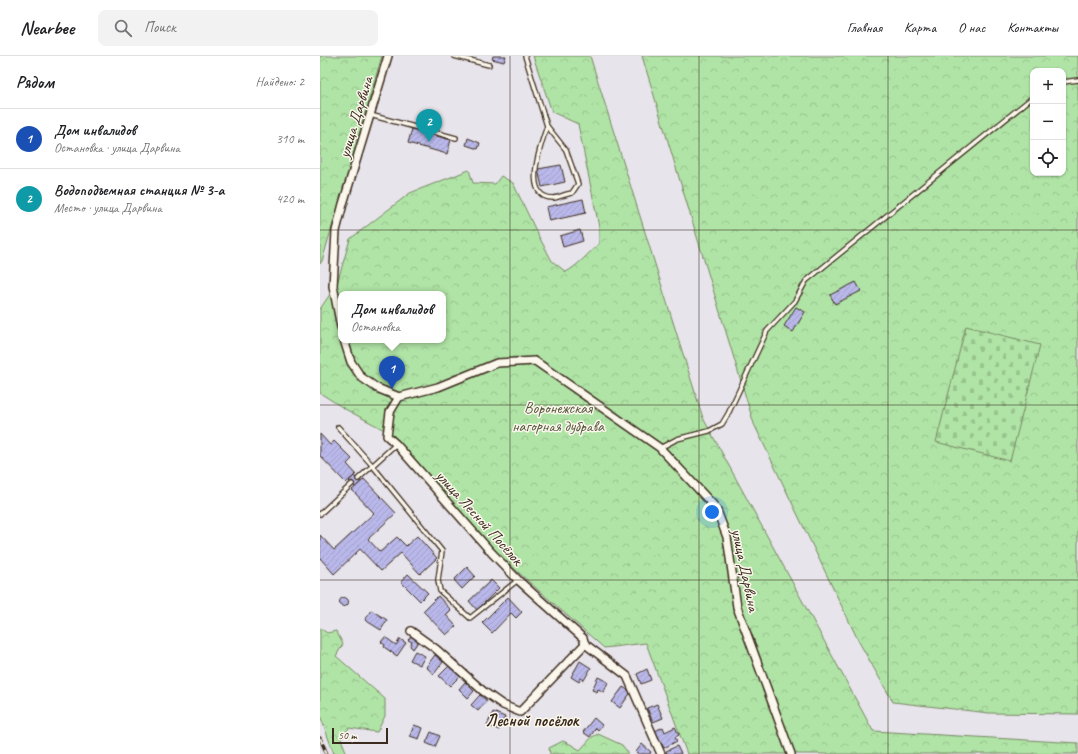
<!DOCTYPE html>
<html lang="ru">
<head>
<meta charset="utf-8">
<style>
  :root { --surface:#fff; --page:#f2f2f2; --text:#202124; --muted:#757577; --line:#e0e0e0; --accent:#ea580c }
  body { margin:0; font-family:Caveat,sans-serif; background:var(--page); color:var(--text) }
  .controls { position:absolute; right:12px; top:12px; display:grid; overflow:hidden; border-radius:8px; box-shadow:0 1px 3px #0004 }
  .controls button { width:36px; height:36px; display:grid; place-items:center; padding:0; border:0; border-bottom:1px solid var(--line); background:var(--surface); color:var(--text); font:20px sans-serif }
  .scale { position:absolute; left:12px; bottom:10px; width:56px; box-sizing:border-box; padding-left:4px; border:2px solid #3b2a1e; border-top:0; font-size:11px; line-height:14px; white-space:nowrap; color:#3b2a1e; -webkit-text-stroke:3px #fbf7ec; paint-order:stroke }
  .you { position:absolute; left:392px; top:456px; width:14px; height:14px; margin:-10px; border:3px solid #fff; border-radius:50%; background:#1a73e8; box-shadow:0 0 0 6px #1a73e833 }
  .badge { display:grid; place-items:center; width:26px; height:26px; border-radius:50%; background:var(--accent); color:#fff; font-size:13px; font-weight:700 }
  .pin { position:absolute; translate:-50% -33px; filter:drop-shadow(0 1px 2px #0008) }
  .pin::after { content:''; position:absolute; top:21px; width:14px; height:12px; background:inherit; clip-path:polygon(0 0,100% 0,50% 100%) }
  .popup { position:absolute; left:18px; top:235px; width:108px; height:52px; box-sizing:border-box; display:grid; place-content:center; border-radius:8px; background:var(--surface); filter:drop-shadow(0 1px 3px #0005); font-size:13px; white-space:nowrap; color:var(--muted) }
  .popup b { font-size:15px; color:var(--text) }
  .popup::after { content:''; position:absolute; left:50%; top:100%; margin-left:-8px; border:8px solid transparent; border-top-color:var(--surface) }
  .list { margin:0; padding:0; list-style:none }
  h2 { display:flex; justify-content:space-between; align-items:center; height:52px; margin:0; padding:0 16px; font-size:17px }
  h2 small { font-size:13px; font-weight:400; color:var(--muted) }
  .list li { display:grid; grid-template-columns:26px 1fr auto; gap:12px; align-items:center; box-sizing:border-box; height:60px; padding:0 16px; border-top:1px solid var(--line) }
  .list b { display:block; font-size:15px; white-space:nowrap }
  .list p { margin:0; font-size:13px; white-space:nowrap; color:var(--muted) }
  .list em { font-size:13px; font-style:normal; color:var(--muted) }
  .icon { flex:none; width:22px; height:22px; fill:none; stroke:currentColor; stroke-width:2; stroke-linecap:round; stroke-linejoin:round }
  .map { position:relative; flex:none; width:758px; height:698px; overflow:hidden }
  header { display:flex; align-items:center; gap:24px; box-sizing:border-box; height:56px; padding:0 20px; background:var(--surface); border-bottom:1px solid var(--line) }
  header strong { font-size:19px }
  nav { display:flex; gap:22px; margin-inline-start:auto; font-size:14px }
  .search { width:280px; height:36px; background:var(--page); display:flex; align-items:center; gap:10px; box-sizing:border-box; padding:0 14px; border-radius:8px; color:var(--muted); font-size:15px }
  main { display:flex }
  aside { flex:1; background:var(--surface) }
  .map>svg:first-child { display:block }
  .forest { fill:url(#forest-crowns); stroke:#768762; fill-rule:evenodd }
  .cemetery { fill:url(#cemetery-stones); stroke:#768762 }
  .building { fill:url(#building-hatch); stroke:#3b2a1e }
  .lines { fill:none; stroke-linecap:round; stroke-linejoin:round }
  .service-casing { stroke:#3b2a1e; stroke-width:6 }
  .minor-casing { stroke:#3b2a1e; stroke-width:10 }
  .service { stroke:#fbf7ec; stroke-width:3.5 }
  .minor { stroke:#fbf7ec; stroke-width:7 }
  .rail-casing { stroke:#3b2a1e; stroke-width:3.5 }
  .rail { stroke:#fbf7ec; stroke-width:2; stroke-dasharray:6; stroke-linecap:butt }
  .grid { fill:none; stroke:#3b2a1e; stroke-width:1; stroke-opacity:0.55 }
  .labels { text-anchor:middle; stroke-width:3; stroke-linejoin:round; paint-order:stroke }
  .street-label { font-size:16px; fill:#3b2a1e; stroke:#fbf7ec }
  .park-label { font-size:16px; fill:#585840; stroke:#fbf7ec }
  .neighbourhood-label { font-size:17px; font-weight:bold; fill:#3b2a1e; stroke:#fbf7ec }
</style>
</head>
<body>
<header>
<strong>Nearbee</strong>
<div class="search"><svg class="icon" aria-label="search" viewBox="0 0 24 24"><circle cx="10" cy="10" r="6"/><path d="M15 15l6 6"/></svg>Поиск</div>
<nav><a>Главная</a><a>Карта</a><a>О нас</a><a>Контакты</a></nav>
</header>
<main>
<aside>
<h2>Рядом<small>Найдено: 2</small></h2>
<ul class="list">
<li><span class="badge" style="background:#1a4fb4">1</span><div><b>Дом инвалидов</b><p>Остановка · улица Дарвина</p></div><em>310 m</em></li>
<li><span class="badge" style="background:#0f9aa8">2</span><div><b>Водоподъемная станция № 3-а</b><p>Место · улица Дарвина</p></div><em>420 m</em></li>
</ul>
</aside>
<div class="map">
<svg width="758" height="698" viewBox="0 0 758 698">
  <defs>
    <pattern id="forest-crowns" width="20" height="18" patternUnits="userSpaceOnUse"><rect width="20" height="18" fill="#b0e4a6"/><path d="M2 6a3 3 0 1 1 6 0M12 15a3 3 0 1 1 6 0" fill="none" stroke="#98c48e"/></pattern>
    <pattern id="cemetery-stones" width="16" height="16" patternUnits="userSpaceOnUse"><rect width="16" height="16" fill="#b0e4a6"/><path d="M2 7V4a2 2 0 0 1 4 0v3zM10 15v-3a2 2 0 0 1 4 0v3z" fill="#98c48e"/></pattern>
    <pattern id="building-hatch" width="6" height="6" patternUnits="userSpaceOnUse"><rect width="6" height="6" fill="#b9b8ea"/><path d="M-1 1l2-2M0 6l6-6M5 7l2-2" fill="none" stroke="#a09ec8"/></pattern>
  </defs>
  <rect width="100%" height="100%" fill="#e7e4eb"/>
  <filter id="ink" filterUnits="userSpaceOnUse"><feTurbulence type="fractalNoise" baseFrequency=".025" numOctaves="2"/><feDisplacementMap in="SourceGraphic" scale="8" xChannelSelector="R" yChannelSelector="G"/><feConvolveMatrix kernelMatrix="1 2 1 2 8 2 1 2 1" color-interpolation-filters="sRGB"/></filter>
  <g filter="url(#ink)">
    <g class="forest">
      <polygon points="0,0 62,0 2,205 0,208"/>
      <path d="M213,0H270L383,362L553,675L758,687V698H367L326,587L284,592L172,493L72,378L25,353L0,337V253L17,228L30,183L90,137L149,114L153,127L175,128L181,120L193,127L218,179L232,205L246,216C259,209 268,197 279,188V171L258,68L232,56ZM21,238H123V284H21Z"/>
      <path d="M322,0H758V658L669,657L573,646L539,586L434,368ZM713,15H743V117H713Z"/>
      <polygon points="0,572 7,577 16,575 23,588 16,600 65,643 65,660 57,676 29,672 21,683 27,698 14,698 0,659"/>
      <polygon points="278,678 302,689 309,698 230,698 229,692 243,685 250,688 260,694 272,681"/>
    </g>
    <polygon class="cemetery" points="646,270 720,289 690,405 616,386"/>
    <g class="building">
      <polygon points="173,0 186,0 184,6 172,3"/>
      <polygon points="92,73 131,84 127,98 88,87"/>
      <polygon points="148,82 160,87 158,93 146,89"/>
      <polygon points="241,109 245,126 222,131 218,113"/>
      <polygon points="263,143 266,157 229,165 226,151"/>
      <polygon points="260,174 263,185 243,191 240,180"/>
      <polygon points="536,226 541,235 515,248 510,239"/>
      <polygon points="476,251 485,256 473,276 464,270"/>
      <polygon points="0,378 10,389 14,385 32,403 27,408 36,418 26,427 0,400"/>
      <polygon points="34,420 41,426 35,431 29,425"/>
      <polygon points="44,423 76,457 48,483 60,496 77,481 86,490 97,480 117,502 100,518 81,497 61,515 40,493 14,518 0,502 0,479 14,494 54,457 32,434"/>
      <polygon points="147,511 155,520 142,533 134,524"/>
      <polygon points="88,518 108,537 100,545 81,526"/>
      <polygon points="171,524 179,532 157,554 149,545"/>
      <polygon points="118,540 131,554 126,559 136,570 126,579 103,555"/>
      <polygon points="188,541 202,556 196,562 191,557 172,577 162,567"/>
      <circle cx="24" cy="546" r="4.5"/>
      <polygon points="51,554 67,564 61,574 45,564"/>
      <polygon points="93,578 100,583 93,593 90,590 92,586 88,584"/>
      <polygon points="65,581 76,589 80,583 86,587 77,600 64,591 65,589 61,586"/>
      <polygon points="95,595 105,600 100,609 90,604"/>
      <polygon points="115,599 123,606 114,618 106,611"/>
      <polygon points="260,605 271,612 264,624 261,622 259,626 251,621"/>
      <polygon points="129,610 140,620 130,630 119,620"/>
      <polygon points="327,613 331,624 321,628 317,618"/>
      <polygon points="278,621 288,626 284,636 278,633 277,636 272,634"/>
      <polygon points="145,626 154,635 148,642 139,633"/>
      <polygon points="303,631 311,636 300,652 292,646"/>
      <polygon points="160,639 167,645 158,655 151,649"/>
      <polygon points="337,648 343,662 333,666 327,652"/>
      <polygon points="173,656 185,661 179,674 167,669"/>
      <polygon points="274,662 282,669 278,674 276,672 270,681 263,676"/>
      <polygon points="94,669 103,672 99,683 90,680"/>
      <polygon points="343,671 345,676 355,671 359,679 355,681 357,685 344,692 335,675"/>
      <polygon points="111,676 120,680 115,691 106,687"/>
      <polygon points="322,688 331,696 330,698 318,698 316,696"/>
      <polygon points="357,690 361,698 347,698 346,695"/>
    </g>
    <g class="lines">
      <defs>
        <g id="service">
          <polyline points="134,0 169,9"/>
          <path d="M205,0L227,70L246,94L258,128L252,137C246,138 239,141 234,142C200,143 222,86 227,70"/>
          <polyline points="743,26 758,24"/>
          <polyline points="50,59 136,82"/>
          <polyline points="18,371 52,409 122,495 118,524 120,535 150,562 198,524"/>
          <polyline points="340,392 357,383 389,375 402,368 408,358 447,275 475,245 486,225 713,41"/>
          <polyline points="38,423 76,388"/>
          <polyline points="0,458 32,428"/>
        </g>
        <g id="minor">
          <polyline points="21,271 13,230 16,175 23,148 68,0"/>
          <polyline points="24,284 31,306 41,321 57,332 79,341 118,331 177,307 215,305 340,392 396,452 407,481 417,551 471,698"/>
          <polyline points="79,341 70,356 67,380 76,388 171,496 198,524 263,582 265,588 200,656 183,649 163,635 116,593 91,575"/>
          <polyline points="265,588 307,620 341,698"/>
        </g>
      </defs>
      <use href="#service" class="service-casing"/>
      <use href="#minor" class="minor-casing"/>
      <use href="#service" class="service"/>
      <use href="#minor" class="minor"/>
      <defs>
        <polyline id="rail" points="0,682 7,698"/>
      </defs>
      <use href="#rail" class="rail-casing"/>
      <use href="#rail" class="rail"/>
    </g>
  </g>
  <path class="grid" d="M190,0V698M379,0V698M568,0V698M0,174H758M0,349H758M0,524H758"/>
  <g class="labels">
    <g class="street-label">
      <text transform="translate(35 61) rotate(-73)" y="6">улица Дарвина</text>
      <text transform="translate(160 461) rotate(48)" y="6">улица Лесной Посёлок</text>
      <text transform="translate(426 514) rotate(78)" y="6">улица Дарвина</text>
    </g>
    <g class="park-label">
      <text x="238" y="357">Воронежская<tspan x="238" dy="18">нагорная дубрава</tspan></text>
    </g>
    <g class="neighbourhood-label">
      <text x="212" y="670">Лесной посёлок</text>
    </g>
  </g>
</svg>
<div class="controls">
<button>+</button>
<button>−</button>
<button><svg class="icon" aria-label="locate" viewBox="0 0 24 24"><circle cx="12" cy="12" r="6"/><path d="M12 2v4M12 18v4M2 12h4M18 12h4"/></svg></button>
</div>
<div class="scale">50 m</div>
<div class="you"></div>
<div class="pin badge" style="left:72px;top:333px;background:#1a4fb4">1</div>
<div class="popup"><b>Дом инвалидов</b>Остановка</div>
<div class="pin badge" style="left:109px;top:86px;background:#0f9aa8">2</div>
</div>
</main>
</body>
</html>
